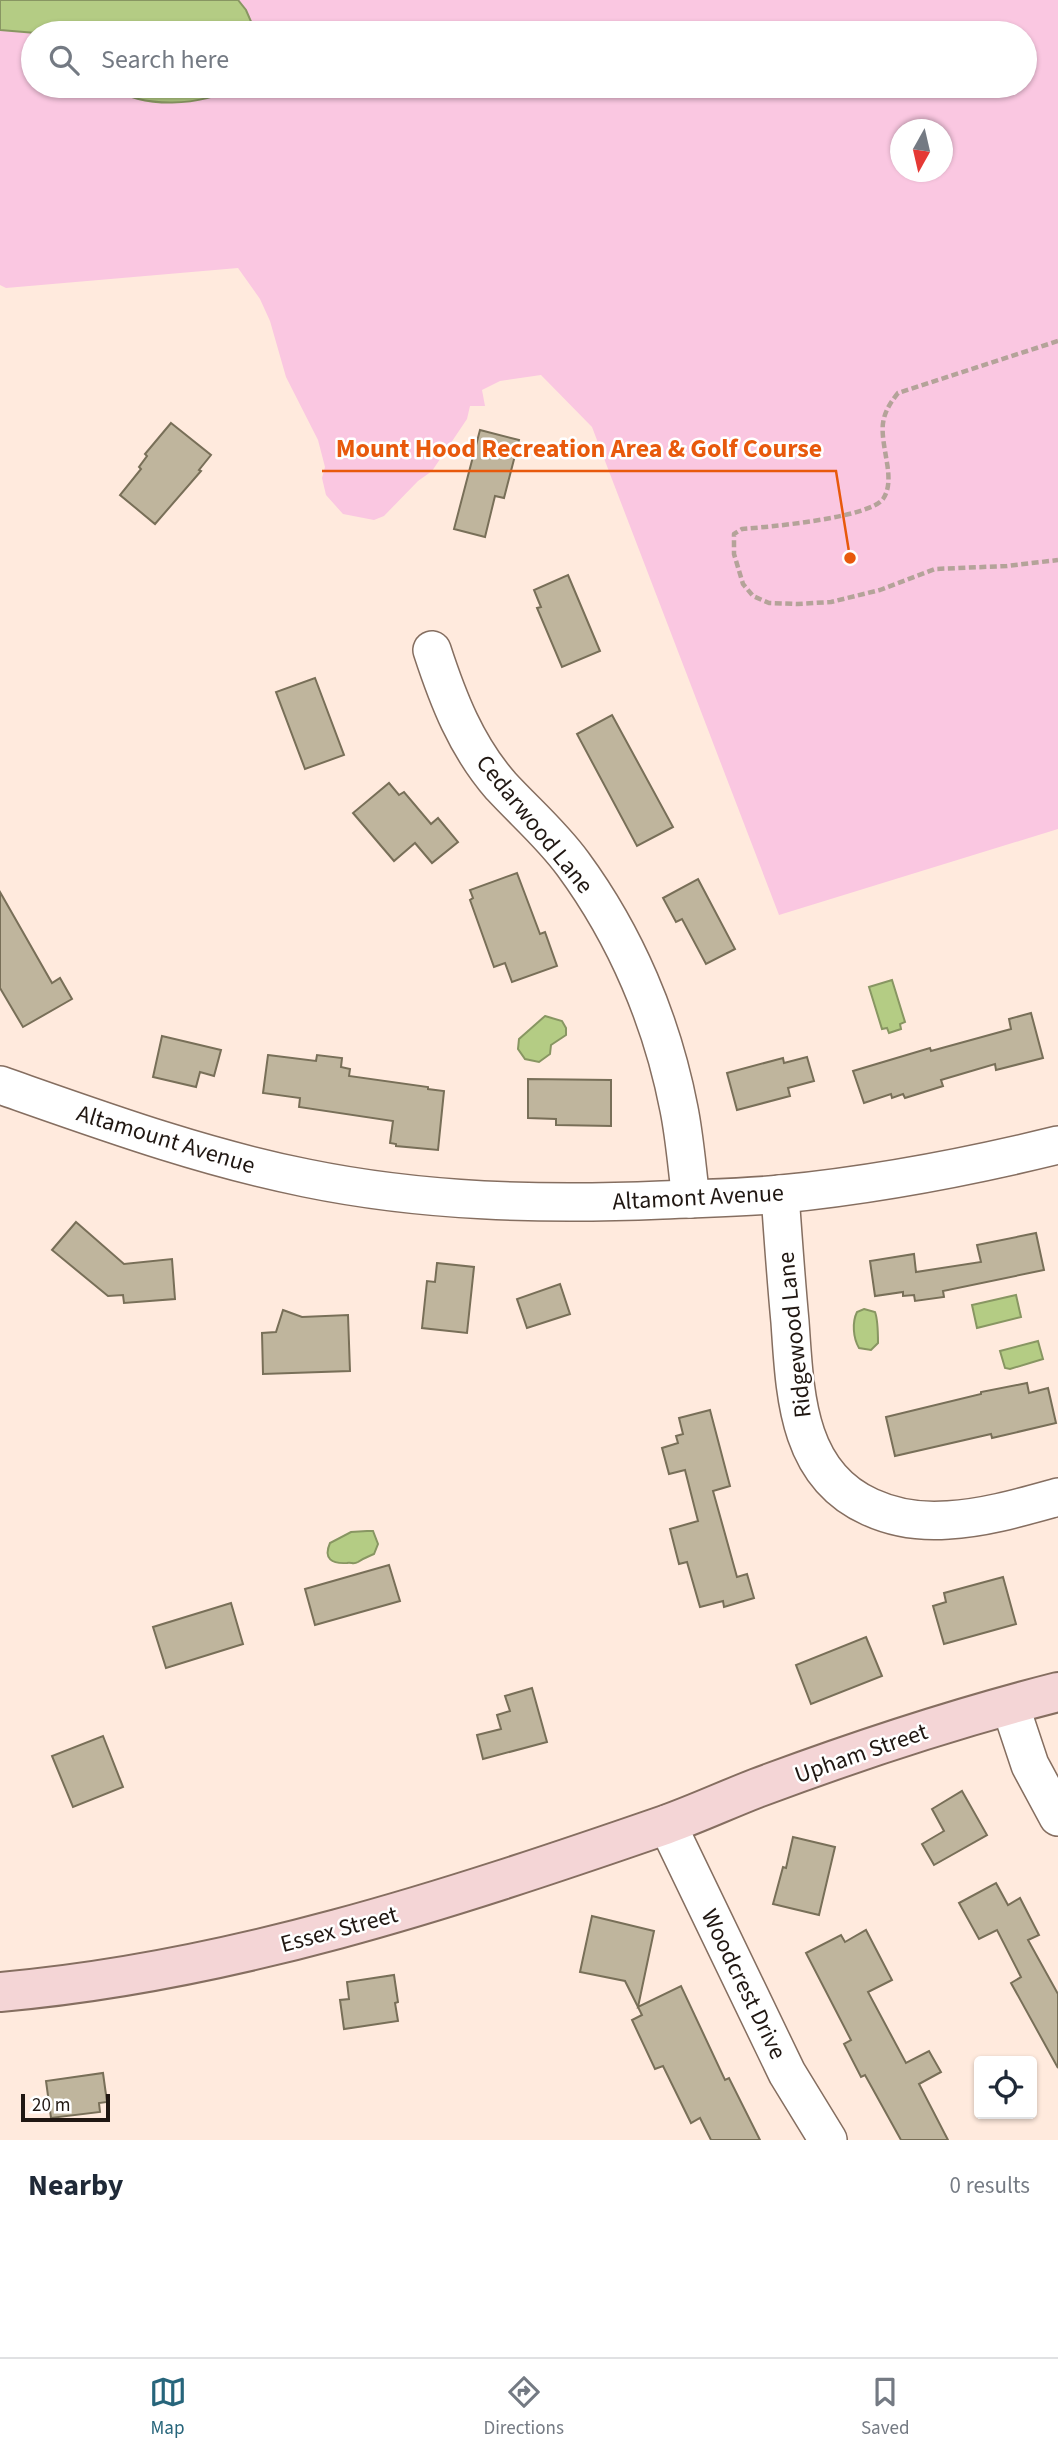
<!DOCTYPE html>
<html lang="en">
<head>
<meta charset="utf-8">
<style>
  :root { --surface:#fff; --page:#f6f6f7; --text:#1f2937; --muted:#747a83; --line:#e0e1e3; --accent:#27657b }
  body { margin:0; font-family:"Source Sans 3",sans-serif; background:var(--page); color:var(--text) }
  .controls { position:absolute; right:21px; bottom:21px; display:grid; overflow:hidden; border-radius:7px; box-shadow:0 2px 5px #0004 }
  .controls button { width:63px; height:63px; display:grid; place-items:center; padding:0; border:0; border-bottom:2px solid var(--line); background:var(--surface); color:var(--text); font:35px sans-serif }
  .compass { position:absolute; left:890px; top:119px; width:63px; height:63px; border-radius:50%; background:var(--surface); box-shadow:0 2px 5px #0004; rotate:188deg }
  .scale { position:absolute; left:21px; bottom:18px; width:89px; box-sizing:border-box; padding-left:7px; border:4px solid #201712; border-top:0; font-size:19px; line-height:24px; white-space:nowrap; color:#201712; -webkit-text-stroke:5px #fff; paint-order:stroke }
  .list { margin:0; padding:0; list-style:none }
  h2 { display:flex; justify-content:space-between; align-items:center; height:91px; margin:0; padding:0 28px; font-size:30px }
  h2 small { font-size:23px; font-weight:400; color:var(--muted) }
  .icon { flex:none; width:38px; height:38px; fill:none; stroke:currentColor; stroke-width:2; stroke-linecap:round; stroke-linejoin:round }
  .map { position:relative; flex:none; width:1058px; height:2140px; overflow:hidden }
  .search { position:absolute; background:var(--surface); box-shadow:0 2px 5px #0004; left:21px; right:21px; top:21px; height:77px; display:flex; align-items:center; gap:18px; box-sizing:border-box; padding:0 24px; border-radius:38px; color:var(--muted); font-size:26px }
  .sheet { height:217px; background:var(--surface) }
  nav { display:flex; justify-content:space-around; align-items:center; box-sizing:border-box; height:98px; border-top:2px solid var(--line); background:var(--surface); font-size:19px; color:var(--muted) }
  nav a { display:grid; justify-items:center; gap:4px }
  nav .on { color:var(--accent) }
  .map>svg:first-child { display:block }
  .green { fill:#fac7e1; fill-rule:evenodd }
  .water { fill:#b4cc84; stroke:#889662; stroke-width:2 }
  .building { fill:#bfb59d; stroke:#786f58; stroke-width:2 }
  .lines { fill:none; stroke-linecap:round; stroke-linejoin:round }
  .street-casing { stroke:#856e60; stroke-width:40 }
  .secondary-casing { stroke:#856e60; stroke-width:42 }
  .path { stroke:#b4a399; stroke-width:4.5; stroke-dasharray:7 3.5; stroke-linecap:butt }
  .street { stroke:#fff; stroke-width:37 }
  .secondary { stroke:#f4d5d6; stroke-width:38 }
  .labels { text-anchor:middle; stroke-width:5; stroke-linejoin:round; paint-order:stroke }
  .street-label { font-size:24px; fill:#201712; stroke:#fff }
  .leader { fill:none; stroke:#e8590c; stroke-width:2.5 }
  .callout-dot { fill:#e8590c; stroke:#fff; stroke-width:2.5 }
  .callout-label { font-size:26px; text-anchor:middle; font-weight:bold; fill:#e8590c; stroke:#fff; stroke-width:5; stroke-linejoin:round; paint-order:stroke }
</style>
</head>
<body>
<div class="map">
<svg width="1058" height="2140" viewBox="0 0 1058 2140">
  <rect width="100%" height="100%" fill="#ffeadd"/>
  <path class="green" d="M0,0H1058V829L779,915L592,427L541,375L500,381L482,390L485,406H470L467,419L432,471L418,481L384,516L374,520L343,514L326,495L322,478L325,467L318,440L286,377L270,321L260,299L238,268L6,288L0,285ZM33,33H1025V86H33ZM900,130H942V172H900Z"/>
  <g class="water">
    <polygon points="0,0 238,0 246,10 256,33 36,33 0,30"/>
    <path d="M111,86H234C207,107 137,109 111,86Z"/>
    <polygon points="892,980 905,1022 900,1024 901,1029 889,1033 887,1028 882,1029 869,987"/>
    <polygon points="545,1016 562,1021 566,1028 566,1035 551,1045 550,1054 539,1062 525,1059 518,1049 519,1039"/>
    <polygon points="1016,1295 1021,1317 977,1328 972,1305"/>
    <path d="M864,1309L875,1312C878,1320 878,1334 878,1343L871,1350L859,1348C853,1338 852,1322 857,1312Z"/>
    <polygon points="1038,1341 1043,1359 1010,1369 1005,1368 1000,1351"/>
    <path d="M367,1531H373L378,1544L374,1554C367,1557 364,1558 358,1562C353,1565 352,1562 347,1563C332,1564 323,1559 330,1543L351,1532Z"/>
  </g>
  <g class="building">
    <polygon points="171,423 211,455 199,470 201,471 155,524 120,495 141,469 139,467 147,456 145,454"/>
    <polygon points="480,430 519,440 504,498 495,496 485,537 454,529"/>
    <polygon points="568,575 600,651 562,667 537,608 541,607 534,590"/>
    <polygon points="315,678 344,755 305,769 276,692"/>
    <polygon points="612,715 673,827 637,846 577,734"/>
    <polygon points="389,783 399,795 404,792 431,824 438,818 458,842 432,863 415,843 394,861 353,813"/>
    <polygon points="517,873 540,934 545,932 557,966 512,982 505,963 494,967 470,900 473,898 470,890"/>
    <polygon points="698,879 735,949 706,964 682,919 676,922 663,898"/>
    <polygon points="0,892 52,983 60,978 72,999 23,1027 0,988"/>
    <polygon points="1031,1013 1043,1058 996,1070 995,1064 941,1080 943,1086 905,1098 903,1094 892,1098 891,1094 864,1103 853,1071 930,1048 931,1051 1011,1029 1009,1019"/>
    <polygon points="162,1036 221,1050 214,1076 200,1072 196,1087 153,1077"/>
    <polygon points="268,1055 316,1061 317,1055 342,1058 341,1067 350,1069 349,1076 428,1087 428,1089 444,1091 438,1150 396,1146 396,1144 390,1143 393,1121 299,1107 300,1098 263,1093"/>
    <polygon points="807,1057 814,1081 788,1088 790,1096 737,1110 727,1073 783,1058 784,1063"/>
    <polygon points="528,1079 611,1080 611,1126 556,1125 556,1119 528,1118"/>
    <polygon points="76,1222 124,1264 172,1259 175,1299 124,1303 123,1295 108,1296 52,1250"/>
    <polygon points="1036,1233 1044,1270 943,1291 944,1297 915,1301 914,1295 903,1296 903,1292 875,1296 870,1261 914,1254 916,1272 981,1262 977,1245"/>
    <polygon points="437,1263 474,1267 467,1333 422,1328 427,1281 435,1282"/>
    <polygon points="560,1284 570,1314 527,1328 517,1299"/>
    <polygon points="283,1310 302,1317 348,1315 350,1371 263,1374 262,1333 276,1332"/>
    <polygon points="1027,1383 1029,1393 1048,1388 1056,1423 992,1438 991,1434 895,1456 886,1417 981,1394 981,1392"/>
    <polygon points="710,1410 730,1486 713,1491 737,1577 747,1574 754,1598 724,1607 723,1601 700,1607 687,1562 679,1564 670,1529 698,1521 685,1470 669,1474 662,1448 678,1443 676,1436 683,1434 679,1418"/>
    <polygon points="389,1565 400,1601 315,1625 305,1589"/>
    <polygon points="1003,1577 1016,1624 944,1644 933,1606 946,1602 944,1593"/>
    <polygon points="231,1603 243,1644 166,1668 153,1627"/>
    <polygon points="866,1637 882,1676 811,1704 796,1665"/>
    <polygon points="532,1688 547,1742 483,1759 477,1735 501,1729 497,1715 510,1711 505,1696"/>
    <polygon points="103,1736 123,1787 73,1807 52,1756"/>
    <polygon points="962,1791 987,1835 934,1865 922,1844 944,1831 932,1809"/>
    <polygon points="793,1837 835,1847 819,1915 773,1904 783,1867 786,1868"/>
    <polygon points="996,1883 1008,1905 1020,1898 1039,1935 1028,1940 1058,1994 1058,2068 1011,1983 1021,1977 997,1930 979,1939 959,1903"/>
    <polygon points="592,1916 654,1931 638,2007 681,1986 725,2080 729,2078 760,2140 711,2140 700,2118 691,2123 663,2066 655,2069 632,2020 642,2015 625,1981 580,1972"/>
    <polygon points="866,1930 892,1980 868,1992 906,2063 929,2051 941,2072 919,2084 948,2140 901,2140 865,2075 861,2077 844,2044 851,2040 806,1953 841,1935 845,1942"/>
    <polygon points="394,1975 398,2002 395,2003 398,2021 344,2029 340,2000 349,1999 347,1982"/>
    <polygon points="103,2073 107,2102 99,2103 100,2112 51,2118 46,2081"/>
  </g>
  <g class="lines">
    <defs>
      <g id="street">
        <path d="M432,650C448,699 466,746 501,786C525,812 552,835 573,864C626,936 662,1021 679,1109C685,1139 687,1169 691,1199"/>
        <path d="M0,1085C100,1120 201,1157 306,1178C423,1202 543,1205 662,1200C701,1198 741,1198 781,1194C873,1185 968,1167 1058,1145"/>
        <path d="M780,1194C783,1237 786,1279 790,1322C795,1392 796,1474 870,1507C894,1518 922,1522 948,1520C985,1518 1022,1507 1058,1497"/>
        <polyline points="1010,1705 1030,1765 1058,1817"/>
        <polyline points="667,1824 787,2073 828,2140"/>
      </g>
      <path id="secondary" d="M0,1992C229,1972 448,1900 665,1825C696,1814 726,1800 757,1788C856,1751 956,1718 1058,1692"/>
    </defs>
    <use href="#street" class="street-casing"/>
    <use href="#secondary" class="secondary-casing"/>
    <path class="path" d="M1058,341L898,393C877,419 882,431 887,463C889,475 890,489 883,499C869,518 768,527 742,529L734,534V554L743,584L753,596L769,603L797,604L831,602L880,590L935,569L1007,566L1058,560"/>
    <use href="#street" class="street"/>
    <use href="#secondary" class="secondary"/>
  </g>
  <g class="labels">
    <g class="street-label">
      <text transform="translate(535 824) rotate(51)" y="8">Cedarwood Lane</text>
      <text transform="translate(166 1139) rotate(17)" y="8">Altamount Avenue</text>
      <text transform="translate(698 1197) rotate(-3)" y="8">Altamont Avenue</text>
      <text transform="translate(794 1335) rotate(-96)" y="8">Ridgewood Lane</text>
      <text transform="translate(861 1753) rotate(-19)" y="8">Upham Street</text>
      <text transform="translate(339 1929) rotate(-15)" y="8">Essex Street</text>
      <text transform="translate(744 1984) rotate(64)" y="8">Woodcrest Drive</text>
    </g>
  </g>
  <path class="leader" d="M850 558L836 471H322"/>
  <circle class="callout-dot" cx="850" cy="558" r="7"/>
  <g class="callout-label">
    <text x="579" y="457">Mount Hood Recreation Area &amp; Golf Course</text>
  </g>
</svg>
<div class="controls">
<button><svg class="icon" aria-label="locate" viewBox="0 0 24 24"><circle cx="12" cy="12" r="6"/><path d="M12 2v4M12 18v4M2 12h4M18 12h4"/></svg></button>
</div>
<svg class="compass" viewBox="-18 -18 36 36"><path d="M0-13l5 13h-10z" fill="#e53935"/><path d="M0 13l5-13h-10z" fill="#747a83"/></svg>
<div class="scale">20 m</div>
<div class="search"><svg class="icon" aria-label="search" viewBox="0 0 24 24"><circle cx="10" cy="10" r="6"/><path d="M15 15l6 6"/></svg>Search here</div>
</div>
<section class="sheet">
<h2>Nearby<small>0 results</small></h2>
<ul class="list">
</ul>
</section>
<nav>
<a class="on"><svg class="icon" aria-label="map" viewBox="0 0 24 24"><path d="M3 6l6-2 6 2 6-2v14l-6 2-6-2-6 2zM9 4v14M15 6v14"/></svg>Map</a>
<a><svg class="icon" aria-label="directions" viewBox="0 0 24 24"><path d="M12 3l9 9-9 9-9-9zM9 14v-3h6M13 9l2 2-2 2"/></svg>Directions</a>
<a><svg class="icon" aria-label="saved" viewBox="0 0 24 24"><path d="M7 4h10v16l-5-4-5 4z"/></svg>Saved</a>
</nav>
</body>
</html>
